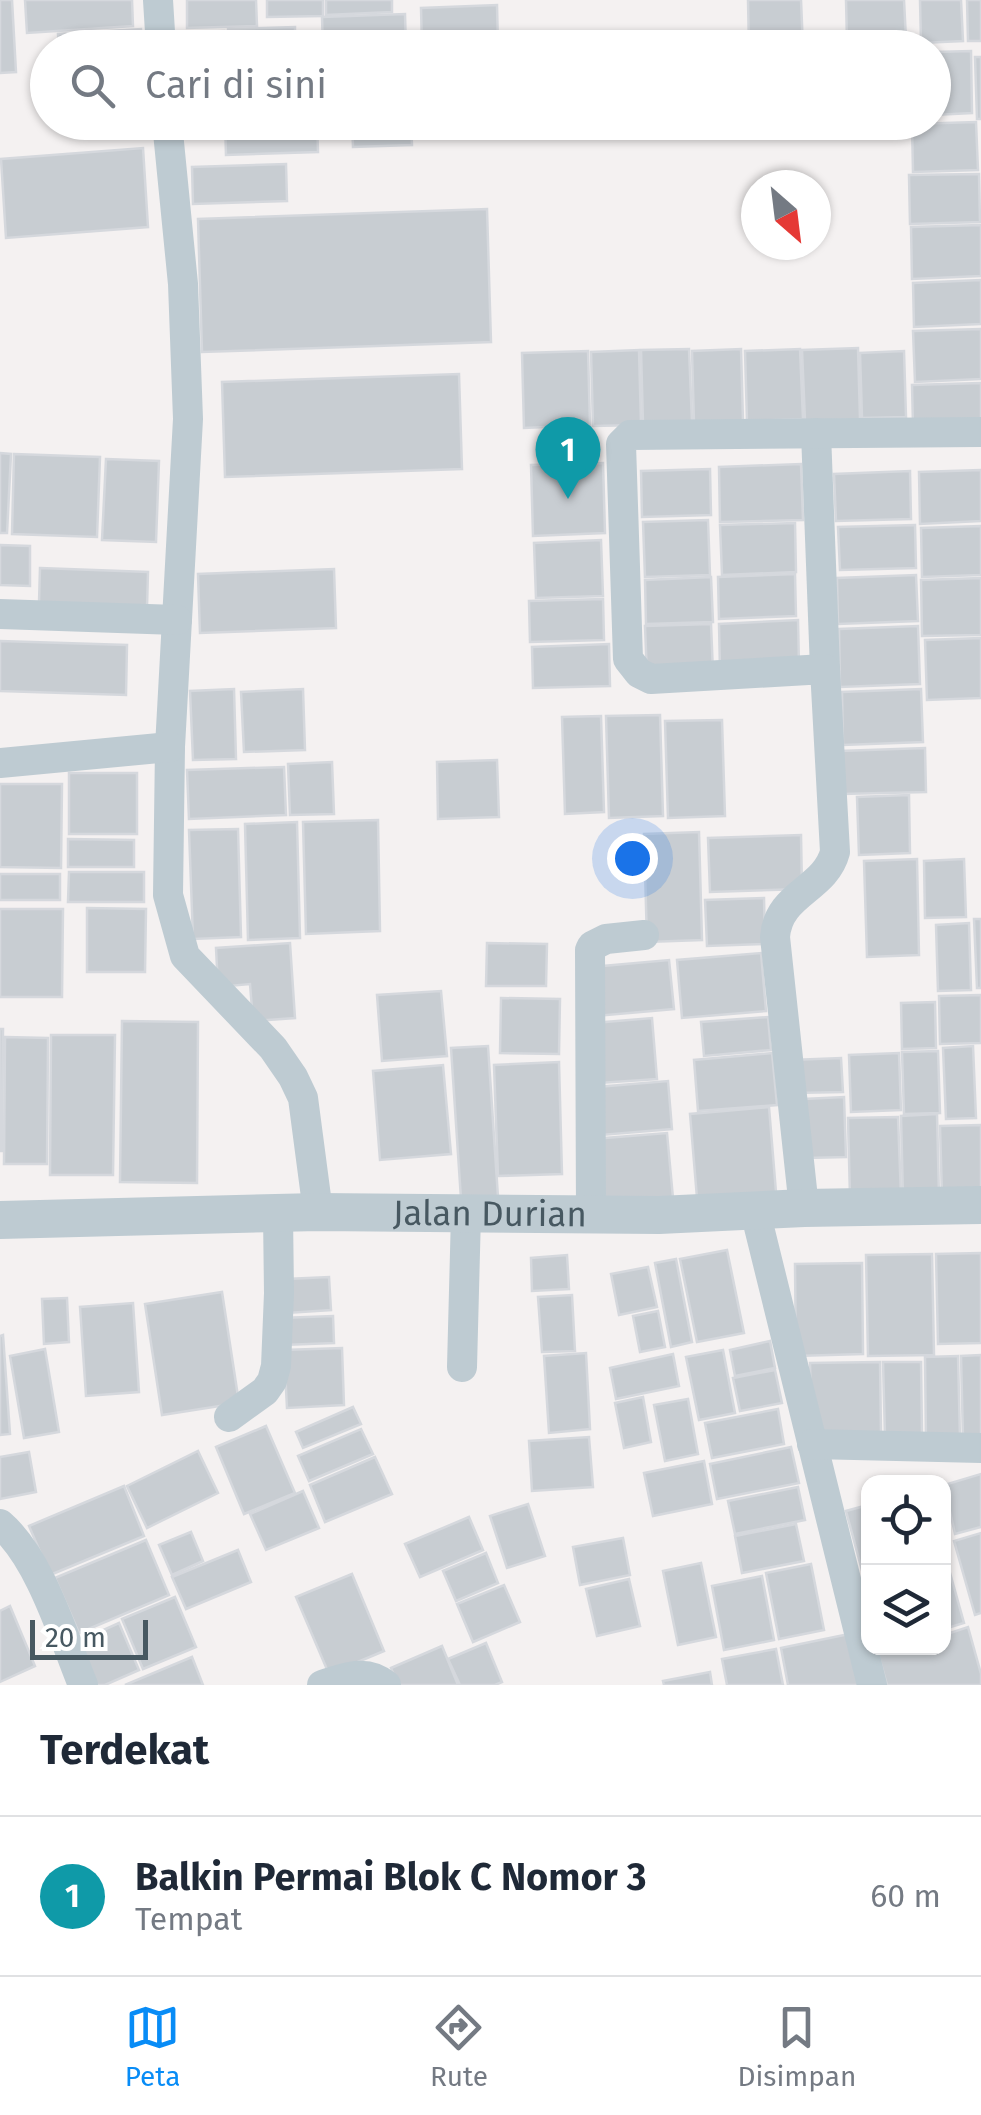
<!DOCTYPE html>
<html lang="id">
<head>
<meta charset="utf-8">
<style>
  :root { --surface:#fff; --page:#f2f2f3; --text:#1f2937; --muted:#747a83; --line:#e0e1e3; --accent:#088cf6 }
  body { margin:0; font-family:"Fira Sans",sans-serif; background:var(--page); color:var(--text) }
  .controls { position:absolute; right:30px; bottom:30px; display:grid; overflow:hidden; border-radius:20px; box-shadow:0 2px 8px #0004 }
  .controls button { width:90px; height:90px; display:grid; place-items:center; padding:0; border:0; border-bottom:2px solid var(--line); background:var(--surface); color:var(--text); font:50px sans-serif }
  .compass { position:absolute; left:741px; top:170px; width:90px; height:90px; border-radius:50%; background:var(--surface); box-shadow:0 2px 8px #0004; rotate:152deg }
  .scale { position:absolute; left:30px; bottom:25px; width:118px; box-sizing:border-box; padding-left:10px; border:5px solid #475861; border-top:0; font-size:28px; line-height:35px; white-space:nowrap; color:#475861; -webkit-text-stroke:8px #fff; paint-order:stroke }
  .you { position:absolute; left:632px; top:858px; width:35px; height:35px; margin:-25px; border:8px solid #fff; border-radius:50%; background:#1a73e8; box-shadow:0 0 0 15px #1a73e833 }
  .badge { display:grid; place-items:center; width:65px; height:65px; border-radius:50%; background:var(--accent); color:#fff; font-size:32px; font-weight:700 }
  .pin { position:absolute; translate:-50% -82px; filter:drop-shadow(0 2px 5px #0008) }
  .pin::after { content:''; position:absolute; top:52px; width:35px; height:30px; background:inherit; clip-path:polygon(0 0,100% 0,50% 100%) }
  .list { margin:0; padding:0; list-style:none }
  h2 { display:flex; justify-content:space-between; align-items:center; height:130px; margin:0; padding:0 40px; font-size:42px }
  h2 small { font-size:32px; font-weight:400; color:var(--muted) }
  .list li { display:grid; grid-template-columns:65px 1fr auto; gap:30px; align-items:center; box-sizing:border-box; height:160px; padding:0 40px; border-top:2px solid var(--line) }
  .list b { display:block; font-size:38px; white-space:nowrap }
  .list p { margin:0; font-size:32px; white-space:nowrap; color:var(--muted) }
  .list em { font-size:32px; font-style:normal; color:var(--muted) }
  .icon { flex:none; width:55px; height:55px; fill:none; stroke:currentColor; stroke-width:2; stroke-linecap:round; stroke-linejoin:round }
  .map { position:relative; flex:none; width:981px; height:1685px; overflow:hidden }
  .search { position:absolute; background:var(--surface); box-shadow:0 2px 8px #0004; left:30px; right:30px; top:30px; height:110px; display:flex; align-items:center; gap:25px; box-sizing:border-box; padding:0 35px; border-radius:55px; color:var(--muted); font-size:38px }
  .sheet { height:290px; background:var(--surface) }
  nav { display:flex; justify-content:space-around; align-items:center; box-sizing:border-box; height:140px; border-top:2px solid var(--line); background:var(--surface); font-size:28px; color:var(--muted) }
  nav a { display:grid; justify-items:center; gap:5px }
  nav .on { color:var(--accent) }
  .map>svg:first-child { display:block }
  .building { fill:#c8cdd2; stroke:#d5d8dd; stroke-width:2.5 }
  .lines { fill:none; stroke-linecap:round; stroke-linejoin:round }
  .minor { stroke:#becbd2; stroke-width:30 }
  .tertiary { stroke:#becbd2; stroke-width:38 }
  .labels { text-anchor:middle; stroke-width:10; stroke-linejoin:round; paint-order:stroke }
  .street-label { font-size:35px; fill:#475861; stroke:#fff }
</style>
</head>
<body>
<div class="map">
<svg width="981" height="1685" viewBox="0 0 981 1685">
  <rect width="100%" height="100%" fill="#f4f1f1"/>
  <g class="building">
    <polygon points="0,0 12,0 16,72 0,73"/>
    <polygon points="25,0 132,0 133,26 27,33"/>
    <polygon points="187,0 256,0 257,26 187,28"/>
    <polygon points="267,0 323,0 323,16 267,17"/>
    <polygon points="326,0 392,0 392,12 326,15"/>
    <polygon points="748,0 801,0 803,48 749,48"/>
    <polygon points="846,0 904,0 906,39 847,41"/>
    <polygon points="920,0 961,0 963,41 921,43"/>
    <polygon points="967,0 981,0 981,41 968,41"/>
    <polygon points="497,5 498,46 422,48 421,8"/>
    <polygon points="405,14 406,48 323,48 322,17"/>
    <polygon points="295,27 295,48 229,48 228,29"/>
    <polygon points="141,29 142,48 59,48 58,34"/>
    <polygon points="224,31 225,48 198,48 197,32"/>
    <polygon points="971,51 972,113 934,115 934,52"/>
    <polygon points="975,57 981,57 981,119 977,119"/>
    <polygon points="225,122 317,122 318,152 226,155"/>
    <polygon points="352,122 411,122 412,145 353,147"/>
    <polygon points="976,122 978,170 913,172 912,124"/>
    <polygon points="143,148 148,227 6,238 1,159"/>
    <polygon points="286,164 287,201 193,204 192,167"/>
    <polygon points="979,174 980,222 910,224 909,175"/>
    <polygon points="487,209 491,342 202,352 198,219"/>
    <polygon points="981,225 981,276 912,279 911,227"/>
    <polygon points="981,280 981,324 914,327 913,283"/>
    <polygon points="981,329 981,379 915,382 913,331"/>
    <polygon points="858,348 860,419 805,421 802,350"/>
    <polygon points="689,349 692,422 643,424 641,350"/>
    <polygon points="741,349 743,422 694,424 692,351"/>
    <polygon points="800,349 803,419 747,421 745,351"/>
    <polygon points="639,350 641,425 593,426 591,352"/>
    <polygon points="588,351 590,425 524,428 522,353"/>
    <polygon points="904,351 906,417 862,418 860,353"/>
    <polygon points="459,374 462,469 225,477 222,382"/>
    <polygon points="981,383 981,423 913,425 912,385"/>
    <polygon points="0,453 11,454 7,533 0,533"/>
    <polygon points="14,454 100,457 97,537 12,534"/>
    <polygon points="106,459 159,461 156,542 102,540"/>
    <polygon points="603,463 605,533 533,536 531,465"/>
    <polygon points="801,464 803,520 720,522 719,467"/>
    <polygon points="710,469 711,515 642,517 641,471"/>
    <polygon points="981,470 981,521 920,524 919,472"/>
    <polygon points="910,471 911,519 836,521 834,474"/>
    <polygon points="708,520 710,575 645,577 643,522"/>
    <polygon points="795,523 796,572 722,575 720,525"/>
    <polygon points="915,525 916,568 840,570 838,527"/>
    <polygon points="981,526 981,575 922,577 921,528"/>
    <polygon points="601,540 603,596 536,598 534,543"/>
    <polygon points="0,545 30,546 30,586 0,585"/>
    <polygon points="40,568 148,572 147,607 39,603"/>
    <polygon points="334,569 336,628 200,633 198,574"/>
    <polygon points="795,574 796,616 719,619 718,577"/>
    <polygon points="916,575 918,621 838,624 837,578"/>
    <polygon points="711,577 713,622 646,624 645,580"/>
    <polygon points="981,578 981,635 922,636 921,580"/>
    <polygon points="603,599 604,640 530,642 529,601"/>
    <polygon points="798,620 799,666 720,669 719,624"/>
    <polygon points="711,624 713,673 647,676 645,626"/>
    <polygon points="918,626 920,684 840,687 839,629"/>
    <polygon points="981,638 981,698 927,700 925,640"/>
    <polygon points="0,641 127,645 126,695 0,691"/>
    <polygon points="609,644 610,686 533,688 532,647"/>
    <polygon points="234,689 236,759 193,760 190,691"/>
    <polygon points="303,689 305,750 244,752 241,692"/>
    <polygon points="921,689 923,742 843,745 842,692"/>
    <polygon points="660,715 663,816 609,818 606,716"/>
    <polygon points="601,716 604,812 565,814 562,717"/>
    <polygon points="722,720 725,816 668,818 665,721"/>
    <polygon points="925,748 926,792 841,794 840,751"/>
    <polygon points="497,760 499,817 438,819 437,762"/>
    <polygon points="332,762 334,814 290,815 288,764"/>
    <polygon points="284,767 286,815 189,819 187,770"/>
    <rect x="69" y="773" width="68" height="61"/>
    <polygon points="0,784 62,784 61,868 0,867"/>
    <polygon points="909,795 910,853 859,855 857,797"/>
    <polygon points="378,820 380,931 306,934 303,822"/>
    <polygon points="297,822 300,938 248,940 245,824"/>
    <polygon points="238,829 241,937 193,939 189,830"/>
    <polygon points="699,832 702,940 647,942 644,834"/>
    <polygon points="801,835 802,889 710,892 708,838"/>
    <polygon points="68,839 134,840 134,867 68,867"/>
    <polygon points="917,859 919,955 867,957 864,861"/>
    <polygon points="964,859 966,917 925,918 924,861"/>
    <polygon points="69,872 144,872 144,902 68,902"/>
    <rect x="0" y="874" width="60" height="26"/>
    <polygon points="764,898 765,944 707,946 705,900"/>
    <polygon points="87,908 146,909 145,972 87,972"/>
    <polygon points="0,909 63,909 62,997 0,997"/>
    <polygon points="974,919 981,919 981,988 977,988"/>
    <polygon points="969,923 971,990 938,991 936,925"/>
    <polygon points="290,943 295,1018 253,1021 250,984 218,987 216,948"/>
    <polygon points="487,943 547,944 546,986 486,986"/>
    <polygon points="761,953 766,1011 682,1018 677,960"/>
    <polygon points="669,960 674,1009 596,1016 592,967"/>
    <polygon points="441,991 447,1056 382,1061 377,995"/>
    <polygon points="981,995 981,1043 940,1044 939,996"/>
    <polygon points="501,998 560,999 559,1054 500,1053"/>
    <polygon points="935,1002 936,1048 902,1049 901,1003"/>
    <polygon points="768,1017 771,1050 704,1056 701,1022"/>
    <polygon points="652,1018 657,1079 599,1083 594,1023"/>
    <polygon points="122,1021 198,1022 197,1183 120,1182"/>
    <polygon points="0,1029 3,1029 2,1151 0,1151"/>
    <polygon points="51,1035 115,1035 113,1175 50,1175"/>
    <polygon points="5,1037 48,1038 47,1164 4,1164"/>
    <polygon points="488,1046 498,1197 461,1199 451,1048"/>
    <polygon points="973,1046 976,1118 946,1119 943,1048"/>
    <polygon points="938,1051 940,1113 904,1114 902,1052"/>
    <polygon points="772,1053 777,1105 698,1111 694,1060"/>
    <polygon points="899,1053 901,1110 851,1112 849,1055"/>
    <polygon points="841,1058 843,1092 793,1093 792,1060"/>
    <polygon points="559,1062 562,1174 498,1176 494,1065"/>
    <polygon points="443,1065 451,1154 380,1160 373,1071"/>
    <polygon points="668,1081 672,1129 601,1135 597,1087"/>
    <polygon points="844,1097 846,1157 806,1158 804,1099"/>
    <polygon points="769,1107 776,1192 697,1198 690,1114"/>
    <polygon points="937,1114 939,1197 903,1198 901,1116"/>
    <polygon points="898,1117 901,1196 850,1197 848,1118"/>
    <polygon points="981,1125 981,1195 942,1197 940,1126"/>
    <polygon points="667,1133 673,1198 598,1205 593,1139"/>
    <polygon points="727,1250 744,1333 697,1342 680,1259"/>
    <polygon points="981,1253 981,1343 938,1344 936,1254"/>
    <polygon points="932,1254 934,1355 868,1356 866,1255"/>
    <polygon points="567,1255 569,1289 532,1291 531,1258"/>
    <polygon points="676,1259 692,1342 671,1347 655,1263"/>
    <polygon points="862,1263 863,1354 796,1356 795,1264"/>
    <polygon points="648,1267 657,1307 619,1315 611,1274"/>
    <polygon points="329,1277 331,1310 287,1313 286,1279"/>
    <polygon points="222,1292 239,1403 162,1415 145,1304"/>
    <polygon points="572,1295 575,1351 542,1352 538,1297"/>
    <polygon points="67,1298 69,1342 44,1344 42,1299"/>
    <polygon points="133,1303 139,1392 86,1396 80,1307"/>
    <polygon points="658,1311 665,1347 640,1352 633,1316"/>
    <polygon points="333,1316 334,1343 283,1345 281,1318"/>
    <polygon points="3,1335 10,1434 0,1435 0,1336"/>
    <polygon points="770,1341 775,1368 735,1376 730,1350"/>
    <polygon points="342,1348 344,1405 287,1408 284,1350"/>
    <polygon points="45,1349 59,1432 24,1438 10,1356"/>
    <polygon points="723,1350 735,1413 699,1420 686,1357"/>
    <polygon points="586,1353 590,1429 549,1433 544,1356"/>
    <polygon points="673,1354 679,1386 616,1399 610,1368"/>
    <polygon points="981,1355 981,1438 963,1438 961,1356"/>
    <polygon points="958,1356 960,1439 926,1440 925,1357"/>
    <polygon points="880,1362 881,1435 812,1436 810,1363"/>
    <polygon points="883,1362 921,1362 922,1435 885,1436"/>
    <polygon points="775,1370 782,1403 740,1411 733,1378"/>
    <polygon points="643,1397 651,1442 624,1448 615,1403"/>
    <polygon points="688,1399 698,1454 665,1461 654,1405"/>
    <polygon points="353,1407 361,1424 303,1448 296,1432"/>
    <polygon points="778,1409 784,1444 712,1458 705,1423"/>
    <polygon points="266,1426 295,1493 244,1514 216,1447"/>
    <polygon points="361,1429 373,1454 309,1481 298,1456"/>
    <polygon points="589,1437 593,1487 532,1491 529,1441"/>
    <polygon points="791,1447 799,1483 717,1499 710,1464"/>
    <polygon points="198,1451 218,1493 147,1528 127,1486"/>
    <polygon points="29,1452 36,1492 0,1499 0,1457"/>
    <polygon points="375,1457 392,1494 325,1522 310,1485"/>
    <polygon points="704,1461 712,1504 653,1516 644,1473"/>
    <polygon points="981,1474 981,1527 955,1534 944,1485"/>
    <polygon points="124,1486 144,1536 50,1575 29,1526"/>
    <polygon points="798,1487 805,1520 735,1534 728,1501"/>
    <polygon points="303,1491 319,1528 266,1550 250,1514"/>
    <polygon points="528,1504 545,1556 507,1568 490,1516"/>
    <polygon points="868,1505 868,1573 863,1574 846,1511"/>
    <polygon points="469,1517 483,1550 420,1577 405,1544"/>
    <polygon points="796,1524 804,1561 742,1573 735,1536"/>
    <polygon points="191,1532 203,1561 172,1575 159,1545"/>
    <polygon points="981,1533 981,1613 975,1615 954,1541"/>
    <polygon points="623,1538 630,1575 580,1585 573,1547"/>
    <polygon points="146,1540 169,1595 79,1633 55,1578"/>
    <polygon points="238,1550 251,1582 186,1609 172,1577"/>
    <polygon points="486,1553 498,1583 456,1601 443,1571"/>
    <polygon points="945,1555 964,1623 944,1629 944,1556"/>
    <polygon points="701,1563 716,1637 678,1645 663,1571"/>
    <polygon points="811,1564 824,1630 779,1639 766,1573"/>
    <polygon points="352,1574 384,1651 329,1674 296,1597"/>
    <polygon points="762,1576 774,1640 724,1650 712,1586"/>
    <polygon points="629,1579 640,1626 597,1636 586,1589"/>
    <polygon points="504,1585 520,1622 473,1642 457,1604"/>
    <polygon points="175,1597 196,1647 143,1669 122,1619"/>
    <polygon points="10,1606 35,1666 0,1682 0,1611"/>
    <polygon points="119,1623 139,1670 105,1685 95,1685 77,1642"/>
    <polygon points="968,1627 981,1674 981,1685 887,1685 878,1653 898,1648 944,1648 944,1635"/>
    <polygon points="849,1634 859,1685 788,1685 781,1648"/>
    <polygon points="486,1643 502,1682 495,1685 460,1685 448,1659"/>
    <polygon points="442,1646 458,1685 398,1685 391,1668"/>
    <polygon points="776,1649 783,1685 727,1685 722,1659"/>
    <polygon points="192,1657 203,1685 125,1685"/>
    <polygon points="710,1672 712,1685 664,1685 663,1681"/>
  </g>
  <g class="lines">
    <g class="minor">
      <polyline points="158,0 161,48"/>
      <polyline points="167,122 183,284 188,419 170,747 168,895 185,956 273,1048 293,1077 303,1098 318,1212"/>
      <polyline points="816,433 825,669"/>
      <polyline points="0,614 177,620"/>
      <polyline points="0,763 170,747"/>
      <path d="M804,1208L775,937C778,893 825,890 835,852L825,669L651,679L639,673L628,659L621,444L630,435L981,432"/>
      <polyline points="755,1211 872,1685"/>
      <polyline points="591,1215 590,950 592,946 606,939 644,935"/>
      <polyline points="462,1367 466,1214"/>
      <polyline points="229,1417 265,1391 272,1381 276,1366 279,1293 278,1214"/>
      <polyline points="812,1444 981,1448"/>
      <path d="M0,1524C40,1558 63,1636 83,1685"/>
      <path d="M322,1685C344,1678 366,1668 386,1685"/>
    </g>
    <path class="tertiary" id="s1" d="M0,1220L318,1212L659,1215L804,1208L981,1205"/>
  </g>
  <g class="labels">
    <g class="street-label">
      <text dy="12" stroke="none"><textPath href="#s1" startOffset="490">Jalan Durian</textPath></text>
    </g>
  </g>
</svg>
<div class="controls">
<button><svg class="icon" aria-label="locate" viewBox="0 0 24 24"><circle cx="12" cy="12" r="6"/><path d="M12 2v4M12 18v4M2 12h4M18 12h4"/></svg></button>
<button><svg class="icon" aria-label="layers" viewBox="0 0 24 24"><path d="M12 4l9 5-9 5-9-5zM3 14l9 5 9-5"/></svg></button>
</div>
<svg class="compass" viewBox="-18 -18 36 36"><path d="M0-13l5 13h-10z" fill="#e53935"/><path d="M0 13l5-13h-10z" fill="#747a83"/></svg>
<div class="scale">20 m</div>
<div class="you"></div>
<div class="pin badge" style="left:568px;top:499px;background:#0f9aa8">1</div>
<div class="search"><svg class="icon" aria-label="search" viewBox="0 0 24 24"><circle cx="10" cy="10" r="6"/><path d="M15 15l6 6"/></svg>Cari di sini</div>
</div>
<section class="sheet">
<h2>Terdekat<small></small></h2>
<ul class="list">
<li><span class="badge" style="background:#0f9aa8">1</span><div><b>Balkin Permai Blok C Nomor 3</b><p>Tempat</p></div><em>60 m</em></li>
</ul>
</section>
<nav>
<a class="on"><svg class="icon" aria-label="map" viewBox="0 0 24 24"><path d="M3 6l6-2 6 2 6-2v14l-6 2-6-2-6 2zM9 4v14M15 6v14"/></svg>Peta</a>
<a><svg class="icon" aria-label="directions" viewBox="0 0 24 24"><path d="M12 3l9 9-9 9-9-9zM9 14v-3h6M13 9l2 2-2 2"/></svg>Rute</a>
<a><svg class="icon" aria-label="saved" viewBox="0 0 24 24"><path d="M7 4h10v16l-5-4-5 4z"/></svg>Disimpan</a>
</nav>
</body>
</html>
